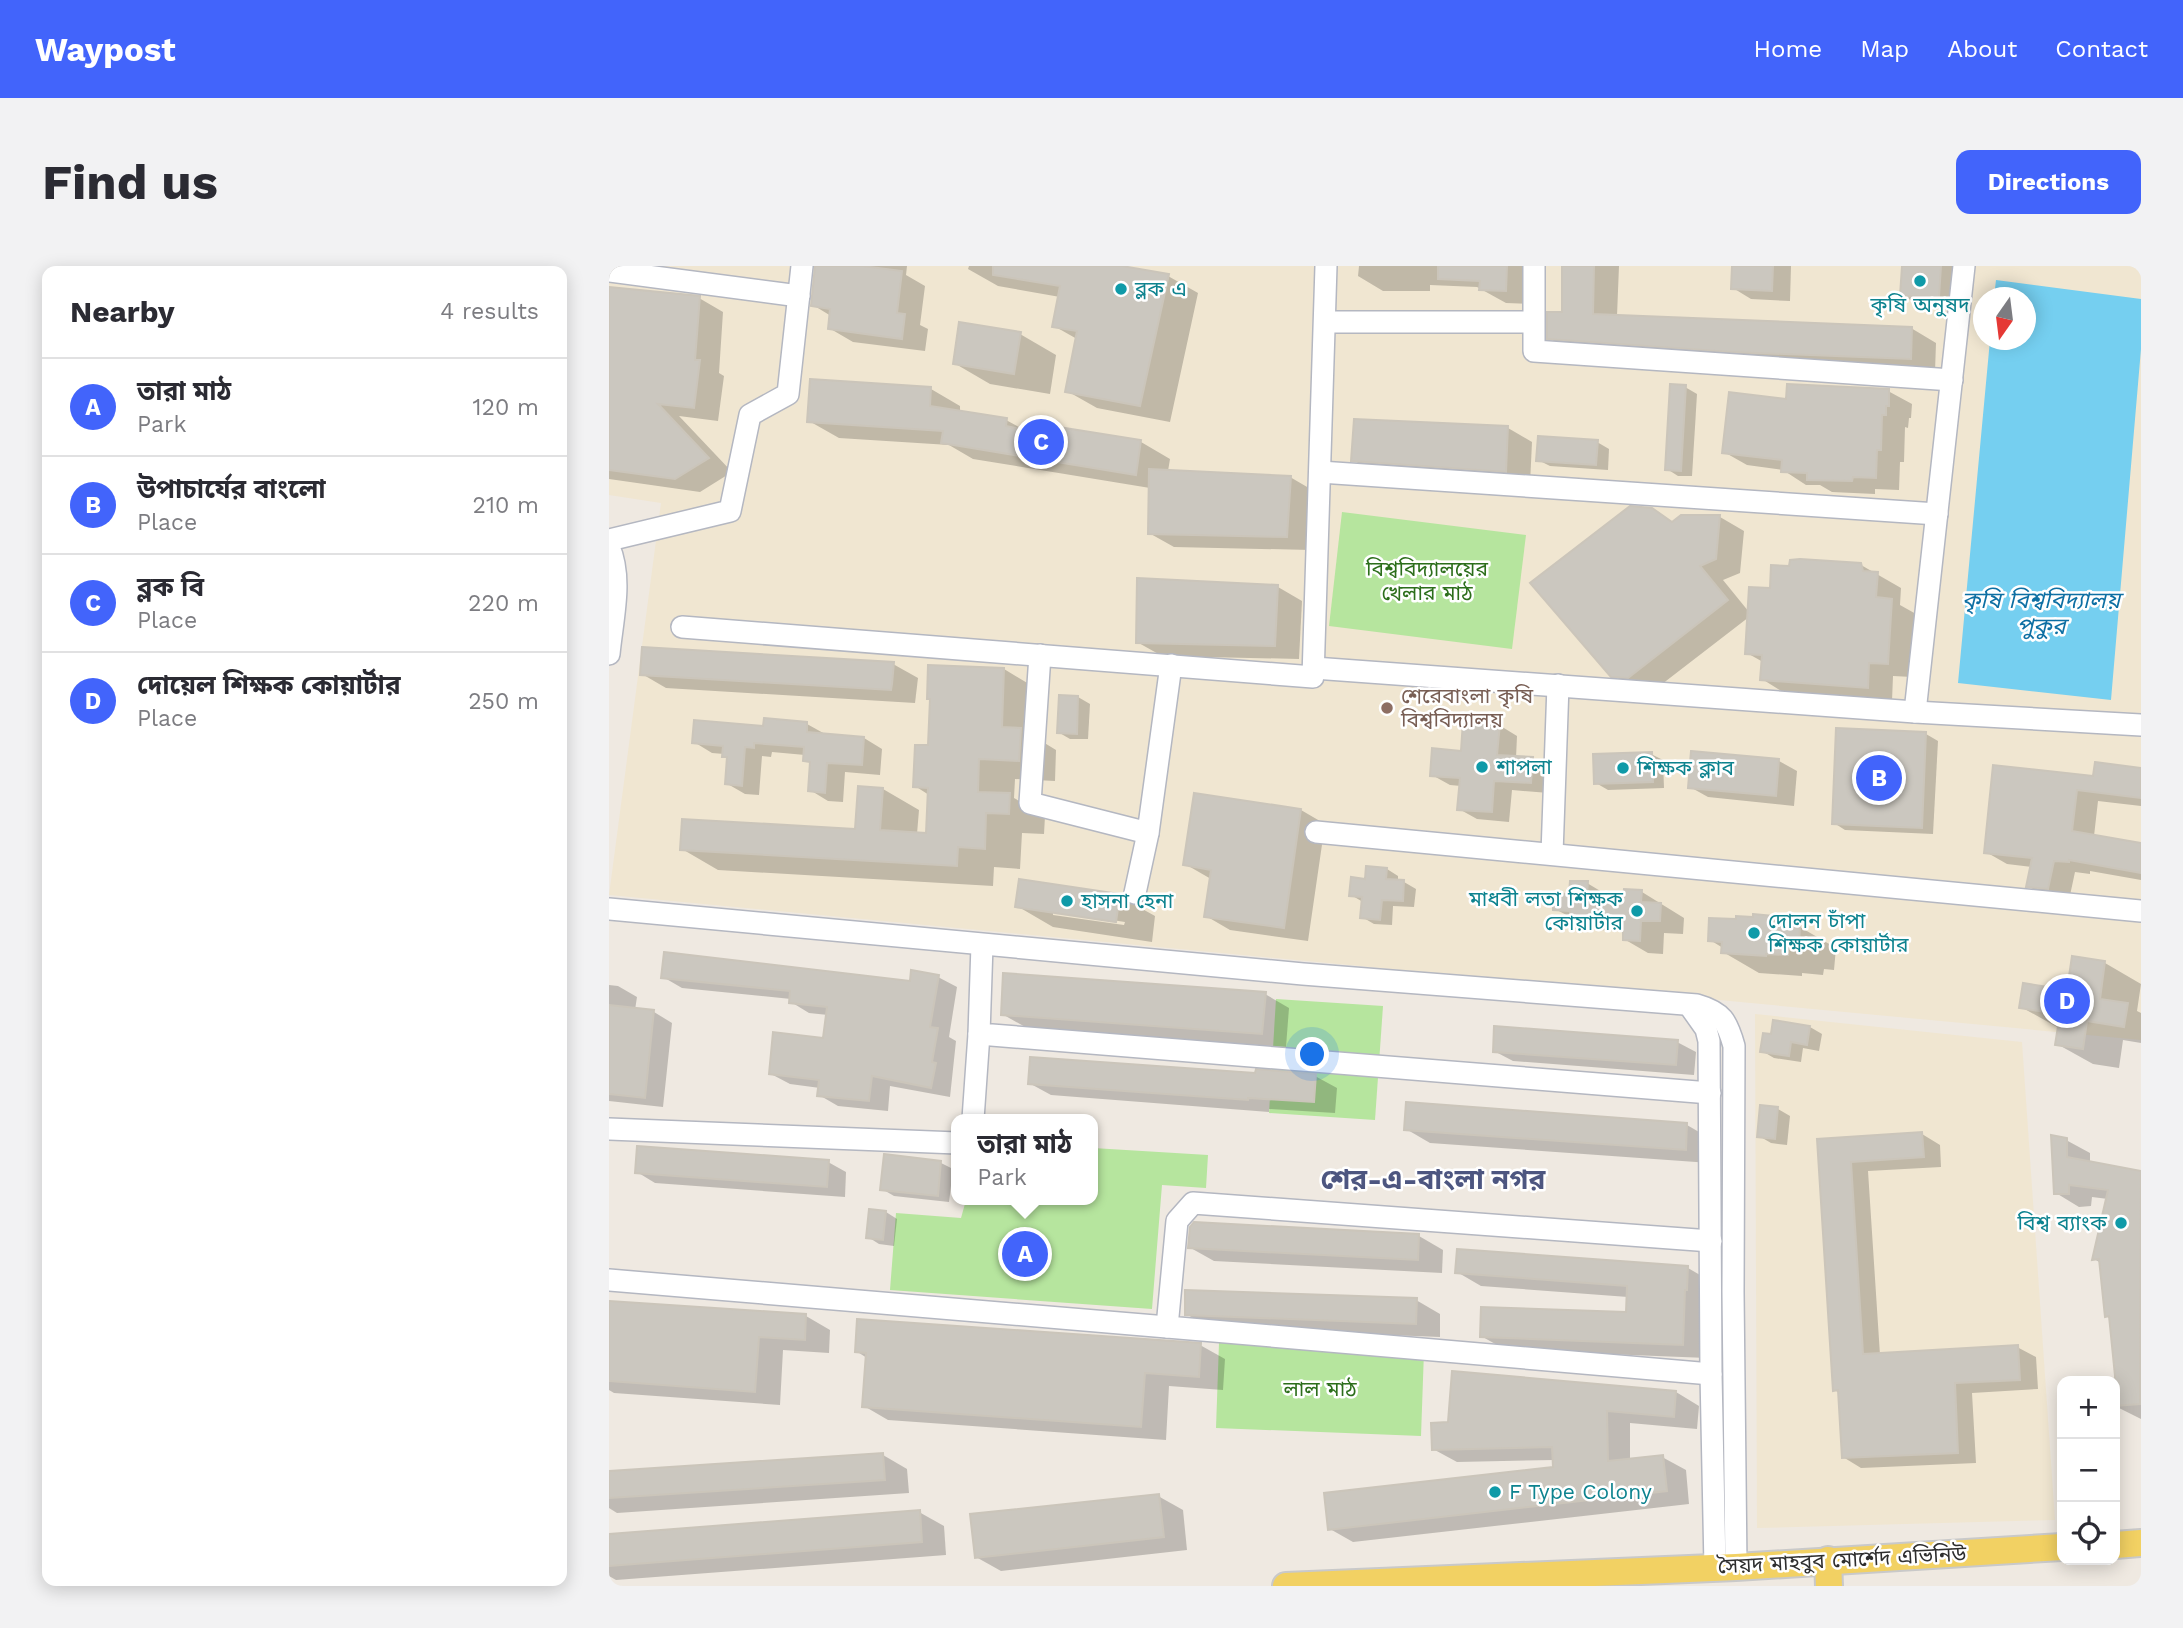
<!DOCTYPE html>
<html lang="en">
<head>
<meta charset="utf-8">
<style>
  :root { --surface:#fff; --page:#f2f2f3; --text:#2b2b33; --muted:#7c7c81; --line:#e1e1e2; --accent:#4264fb }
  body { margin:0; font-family:"Work Sans","Noto Sans Bengali",sans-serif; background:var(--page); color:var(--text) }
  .controls { position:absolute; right:21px; bottom:21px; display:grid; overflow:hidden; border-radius:14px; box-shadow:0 4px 18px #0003 }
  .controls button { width:63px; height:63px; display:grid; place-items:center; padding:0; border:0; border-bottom:2px solid var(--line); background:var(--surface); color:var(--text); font:35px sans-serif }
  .compass { position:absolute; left:1364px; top:21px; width:63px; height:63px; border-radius:50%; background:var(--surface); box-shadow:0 4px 18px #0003; rotate:194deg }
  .you { position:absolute; left:704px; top:789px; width:24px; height:24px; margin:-18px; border:5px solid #fff; border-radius:50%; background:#1a73e8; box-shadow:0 0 0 10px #1a73e833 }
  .badge { display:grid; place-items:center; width:46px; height:46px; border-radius:50%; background:var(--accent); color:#fff; font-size:23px; font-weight:700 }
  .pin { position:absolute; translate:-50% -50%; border:4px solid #fff; box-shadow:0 2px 7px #0006 }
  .popup { position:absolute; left:342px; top:848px; width:147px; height:91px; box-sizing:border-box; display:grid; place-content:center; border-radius:14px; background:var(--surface); filter:drop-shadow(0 2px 5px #0005); font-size:23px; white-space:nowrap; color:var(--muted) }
  .popup b { font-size:26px; color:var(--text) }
  .popup::after { content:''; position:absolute; left:50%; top:100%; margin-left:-14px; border:14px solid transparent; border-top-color:var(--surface) }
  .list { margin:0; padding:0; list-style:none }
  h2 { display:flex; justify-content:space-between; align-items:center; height:91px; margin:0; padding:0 28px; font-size:30px }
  h2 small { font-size:23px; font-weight:400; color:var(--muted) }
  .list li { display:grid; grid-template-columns:46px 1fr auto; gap:21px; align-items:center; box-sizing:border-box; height:98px; padding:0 28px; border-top:2px solid var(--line) }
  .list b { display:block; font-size:26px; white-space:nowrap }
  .list p { margin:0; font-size:23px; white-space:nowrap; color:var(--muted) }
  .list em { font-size:23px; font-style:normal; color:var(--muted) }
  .icon { flex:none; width:38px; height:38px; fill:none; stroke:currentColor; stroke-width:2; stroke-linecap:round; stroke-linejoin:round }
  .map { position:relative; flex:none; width:1532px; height:1320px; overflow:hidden; border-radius:14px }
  header { display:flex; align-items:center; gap:42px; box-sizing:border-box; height:98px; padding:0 35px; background:var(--accent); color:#fff }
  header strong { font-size:33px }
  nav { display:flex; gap:38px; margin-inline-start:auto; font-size:24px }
  .intro { display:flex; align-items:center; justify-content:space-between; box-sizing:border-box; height:168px; padding:0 42px }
  h1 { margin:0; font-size:49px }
  .button { padding:18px 32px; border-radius:14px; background:var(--accent); color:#fff; font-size:24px; font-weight:700 }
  main { display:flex; gap:42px; padding:0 42px }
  aside { flex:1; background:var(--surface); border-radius:14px; box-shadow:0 4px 18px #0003 }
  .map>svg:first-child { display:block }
  .education { fill:#f0e6d1; fill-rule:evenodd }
  .green { fill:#b6e59e }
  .water { fill:#75cff0 }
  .shadow { fill:#0003; fill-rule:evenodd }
  .building { fill:#cbc7bf; stroke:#cbc5ba; stroke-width:2 }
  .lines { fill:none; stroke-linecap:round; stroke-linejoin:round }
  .minor-casing { stroke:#b4b7c1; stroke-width:24 }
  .major-casing { stroke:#c9c9c9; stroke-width:30 }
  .minor { stroke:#fff; stroke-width:21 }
  .major { stroke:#f2d163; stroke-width:26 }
  .culture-dot { fill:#0f9aa8; stroke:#fff; stroke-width:2.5 }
  .education-dot { fill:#8d6e63; stroke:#fff; stroke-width:2.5 }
  .labels { text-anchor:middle; stroke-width:5; stroke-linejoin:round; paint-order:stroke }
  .culture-label { font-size:21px; fill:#0d838f; stroke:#fff; text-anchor:start }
  .park-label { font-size:21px; fill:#2c6e1b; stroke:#fff }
  .education-label { font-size:21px; fill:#785e54; stroke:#fff; text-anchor:start }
  .street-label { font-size:21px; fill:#2e2e2e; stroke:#fff }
  .water-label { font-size:23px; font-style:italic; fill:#0d6fa3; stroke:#fff }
  .district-label { font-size:28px; font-weight:bold; fill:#4d5680; stroke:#fff }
</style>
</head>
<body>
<header>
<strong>Waypost</strong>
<nav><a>Home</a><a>Map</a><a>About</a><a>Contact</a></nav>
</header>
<div class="intro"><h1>Find us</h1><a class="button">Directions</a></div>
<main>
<aside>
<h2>Nearby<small>4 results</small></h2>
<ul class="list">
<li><span class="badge">A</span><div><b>তারা মাঠ</b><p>Park</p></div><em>120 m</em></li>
<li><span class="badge">B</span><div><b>উপাচার্যের বাংলো</b><p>Place</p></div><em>210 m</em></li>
<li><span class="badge">C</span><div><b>ব্লক বি</b><p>Place</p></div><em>220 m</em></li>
<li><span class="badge">D</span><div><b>দোয়েল শিক্ষক কোয়ার্টার</b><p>Place</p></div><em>250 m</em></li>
</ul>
</aside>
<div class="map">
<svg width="1532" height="1320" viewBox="0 0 1532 1320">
  <rect width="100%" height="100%" fill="#efe9e1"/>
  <g class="education">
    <path d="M0,0H1532V774L0,629L52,237L0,229ZM1374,32H1416V74H1374Z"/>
    <polygon points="1146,748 1413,776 1446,1254 1148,1262"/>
  </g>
  <g class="green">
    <polygon points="733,246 917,269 903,383 720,360"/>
    <polygon points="667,733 774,740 766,854 660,847"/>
    <polygon points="484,882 599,889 597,922 553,919 543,1043 281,1024 287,947 352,952 357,934 484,934"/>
    <polygon points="610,1077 815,1085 812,1170 607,1162"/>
  </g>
  <polygon class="water" points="1387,14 1532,33 1532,83 1502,434 1349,417 1381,74 1416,74 1416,32 1385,31"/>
  <g class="shadow">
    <polygon points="207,0 298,0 297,9 316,20 311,59 319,63 316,85 244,76 220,62 222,50 204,39"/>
    <polygon points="360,0 503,0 559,10 589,27 561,156 488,142 458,125 468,73 445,60 451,31 389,20 359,3"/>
    <polygon points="750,0 917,0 921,38 897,37 868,21 821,19 821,25 774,25 749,10"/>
    <polygon points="955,0 1010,0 1008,50 1302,62 1327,77 1326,106 964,86 940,72 954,48"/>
    <polygon points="1125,0 1182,0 1181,35 1142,33 1124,22"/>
    <polygon points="1295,0 1357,0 1354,44 1317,43 1293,29"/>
    <polygon points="0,24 90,32 114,46 110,107 115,110 109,155 70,150 123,206 91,226 0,213"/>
    <polygon points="411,68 447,89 441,128 381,118 345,97"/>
    <polygon points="1076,121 1088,128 1083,210 1069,210 1058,203"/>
    <polygon points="322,123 351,140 351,147 397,154 417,165 424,167 425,159 532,176 561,193 559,205 681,211 705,225 702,284 565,281 540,267 541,222 364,193 340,179 230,172 200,155"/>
    <polygon points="1279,125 1303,138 1302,152 1300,152 1299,162 1296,161 1295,196 1291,196 1290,224 1266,223 1266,228 1223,226 1211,219 1197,219 1174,204 1138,199 1115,186 1179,135"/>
    <polygon points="899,162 923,176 921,218 769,208 744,194"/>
    <polygon points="988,176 1000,183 999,204 941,200 929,194"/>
    <polygon points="1042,243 1065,257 1072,251 1111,251 1135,265 1131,307 1114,314 1140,346 1162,324 1252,299 1292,322 1291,339 1307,348 1303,411 1284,410 1283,435 1177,428 1153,413 1154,396 1138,387 1140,351 1044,425 1029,424 1004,409"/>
    <polygon points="669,321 693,335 690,393 553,390 528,376"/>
    <polygon points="284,398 309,412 306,437 57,422 33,408"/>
    <polygon points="395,403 430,424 429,473 447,484 446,515 406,513 405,532 436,550 435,568 413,567 411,603 385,601 384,620 109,604 73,583 248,564 274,523 310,544 308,568 319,568 320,529 306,520 321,481 323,434 319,432"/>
    <polygon points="469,431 481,438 479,473 461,473 449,466"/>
    <polygon points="198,458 216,468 255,472 273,483 271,509 236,506 234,536 219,535 201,524 203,498 196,494 196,489 163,486 162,491 153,490 150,529 136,528 117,517 120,492 115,488 103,487 85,476 156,462"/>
    <polygon points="890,459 908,470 907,492 923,493 942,504 940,527 903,524 900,556 868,553 850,543 852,520 841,519 823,509"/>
    <polygon points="1317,468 1329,475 1324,568 1236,564 1225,557"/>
    <polygon points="1042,488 1054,494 1055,522 999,524 987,517"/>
    <polygon points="1170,495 1188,505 1185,540 1099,531 1081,521"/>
    <polygon points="1386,501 1486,512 1532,504 1532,540 1489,535 1485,570 1532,579 1532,614 1481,605 1481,608 1466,606 1460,634 1440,632 1419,620 1423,601 1398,598 1377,586"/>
    <polygon points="692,544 716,558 699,675 621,664 597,650 602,613 576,598"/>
    <polygon points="778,603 789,610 789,616 795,616 807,623 805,641 784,640 783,659 765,658 753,651 754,636 742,629 757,614"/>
    <polygon points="978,617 1003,632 1016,632 1033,626 1075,652 1074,668 1055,667 1054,688 1039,687 1015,673 1016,665 986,664 946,643"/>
    <path d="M510,630L546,650L543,676L444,661L408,640ZM444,645L516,656L515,659L444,649Z"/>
    <polygon points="1164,652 1178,660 1191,661 1227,682 1225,704 1215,703 1214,709 1193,707 1193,710 1150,707 1114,686 1114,682 1101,674 1129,655"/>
    <polygon points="1464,692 1496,697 1532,718 1528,745 1532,747 1532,777 1514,774 1510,802 1484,798 1448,778 1450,762 1412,741 1459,726"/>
    <polygon points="54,711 302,717 329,711 348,721 340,771 347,775 341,831 281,820 279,845 229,840 210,829 211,822 181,818 162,808 216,774 219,749 200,747 182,736 182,733 73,722"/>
    <polygon points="0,719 9,720 28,731 26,744 45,746 63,757 54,841 0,835"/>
    <polygon points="656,728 680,742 677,781 418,762 393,748"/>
    <polygon points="1166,756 1201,761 1213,768 1210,785 1194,782 1192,796 1165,792 1153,785 1163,770"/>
    <polygon points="1068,776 1087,786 1085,809 904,795 885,785"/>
    <polygon points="648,809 706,810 728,822 726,847 660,843 660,846 442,829 420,817"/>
    <polygon points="1153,841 1169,843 1181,850 1178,879 1162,877 1150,870"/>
    <polygon points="1078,859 1102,873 1101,897 821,877 797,863"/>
    <polygon points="1313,868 1331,879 1332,901 1259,905 1271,1089 1408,1081 1427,1091 1429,1123 1363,1127 1367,1197 1252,1202 1234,1191 1231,1127 1225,1124 1210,874"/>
    <polygon points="1457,874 1481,887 1481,897 1532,906 1532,1153 1506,1140 1506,1115 1504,1112 1508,1112 1502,1053 1497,1050 1492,997 1485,993 1499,933 1483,931 1482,940 1470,941 1447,927"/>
    <polygon points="277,890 332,897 344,903 340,936 285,930 273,923"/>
    <polygon points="219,896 237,906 236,931 46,917 28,906"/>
    <polygon points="277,946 288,953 285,980 270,978 259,971"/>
    <polygon points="810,970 834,984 833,1007 605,995 580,981"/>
    <polygon points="850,985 1079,1002 1103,1016 1098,1092 897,1084 872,1070 1018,1048 1019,1031 872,1020 848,1006"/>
    <polygon points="807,1034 831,1048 831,1071 602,1062 577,1048"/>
    <polygon points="0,1037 197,1050 221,1064 220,1087 174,1084 171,1139 5,1127 0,1124"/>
    <polygon points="591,1079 616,1093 614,1124 560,1120 557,1174 279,1154 255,1140 258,1092 247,1085"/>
    <polygon points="1067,1126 1090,1140 1088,1163 1021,1157 1021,1194 1053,1191 1077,1204 1080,1238 744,1276 721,1263 946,1203 945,1194 848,1196 824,1183"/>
    <polygon points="274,1189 298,1203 300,1227 8,1247 0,1242 0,1207"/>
    <polygon points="549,1230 574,1244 578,1284 392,1305 367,1291"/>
    <polygon points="310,1246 335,1260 337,1289 7,1314 0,1310 0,1269"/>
  </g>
  <g class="building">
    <polygon points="206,0 254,0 293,5 288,47 296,48 293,73 219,63 221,43 202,40"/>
    <polygon points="384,0 513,0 560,8 531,140 456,126 468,65 443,61 451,20 384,9"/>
    <polygon points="829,0 898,0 897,25 870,24 871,15 829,13"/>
    <polygon points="953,0 985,0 984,48 1303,61 1302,93 1122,86 938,73 938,46 953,46"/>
    <polygon points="1123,0 1164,0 1163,25 1122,23"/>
    <polygon points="1293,0 1332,0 1330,31 1291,30"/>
    <polygon points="0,21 91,30 86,94 91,94 85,142 49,138 100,192 66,213 0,204"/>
    <polygon points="350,56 412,66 405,108 344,98"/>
    <polygon points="201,113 322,121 321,140 398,152 397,160 422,165 424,157 532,174 527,209 332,177 334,165 198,156"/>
    <polygon points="1061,118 1077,119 1072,205 1056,204"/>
    <polygon points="1178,118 1280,123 1280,140 1277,140 1277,149 1273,149 1272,184 1268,184 1267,212 1244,211 1243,215 1198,214 1198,207 1172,206 1173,194 1113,187 1120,126 1177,133"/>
    <polygon points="745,153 899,160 897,206 742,195"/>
    <polygon points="929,170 989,174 987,199 927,195"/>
    <polygon points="540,203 682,210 678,271 539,268"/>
    <polygon points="1021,240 1043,242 1063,256 1072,249 1111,249 1107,293 1091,300 1119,334 1019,412 1002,411 921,317"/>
    <polygon points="1191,293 1252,297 1254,305 1269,306 1267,331 1283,333 1279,398 1260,397 1259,422 1151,414 1153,389 1136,388 1140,321 1161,322 1162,299 1180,300 1181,294"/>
    <polygon points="528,312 669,319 666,380 527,377"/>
    <polygon points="33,381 285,396 283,418 282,424 31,409"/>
    <polygon points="319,399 395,402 393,461 412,462 410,495 370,493 369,526 401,527 400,548 377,547 376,583 349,581 348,600 71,584 73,553 246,563 249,520 274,522 271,564 317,567 319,522 304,521 306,479 319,479 321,433 318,433"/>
    <polygon points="450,429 469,430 468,468 448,467"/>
    <polygon points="155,452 198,456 198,466 255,471 253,499 218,497 216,527 199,525 201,496 194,495 195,481 145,477 145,482 136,481 133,520 116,518 118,491 113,491 114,480 83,477 85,454 154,460"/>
    <polygon points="854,455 891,458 888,489 924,491 922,517 885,515 883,546 848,544 851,512 821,510 823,482 852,485"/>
    <polygon points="1227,462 1317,466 1313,562 1223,558"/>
    <polygon points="1082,485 1170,493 1167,530 1079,522"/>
    <polygon points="1043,486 1044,516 985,518 984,488"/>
    <polygon points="1486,496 1532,502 1532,532 1468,524 1463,565 1532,577 1532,607 1460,594 1460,596 1445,595 1439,623 1417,621 1423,592 1375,587 1384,499 1484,510"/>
    <polygon points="585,527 692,543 675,662 595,651 602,604 574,599"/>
    <polygon points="757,600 778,602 777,613 795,614 794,635 773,634 771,654 751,652 753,631 740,630 742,611 756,613"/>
    <polygon points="410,613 511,628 507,656 406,641"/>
    <polygon points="961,615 979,615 978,629 1014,630 1015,623 1033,624 1032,636 1052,637 1051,655 1032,655 1031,675 1014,674 1014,653 961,651 961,645 944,644 944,627 960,628"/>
    <polygon points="1144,648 1164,650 1164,658 1191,659 1190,684 1179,683 1179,689 1157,688 1157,690 1112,687 1113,676 1099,675 1100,652 1127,653 1127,650 1144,651"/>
    <polygon points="55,686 301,715 302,704 330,709 321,761 329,762 323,796 327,797 322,822 263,810 260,835 208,830 210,814 160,808 164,766 214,772 218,741 180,737 181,725 52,712"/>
    <polygon points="1463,690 1496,695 1491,733 1519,737 1515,761 1478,755 1474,783 1446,779 1451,748 1410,742 1414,717 1458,724"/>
    <polygon points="394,707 657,726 653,768 392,749"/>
    <polygon points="0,739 45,744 36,832 0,828"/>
    <polygon points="1164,754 1201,760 1198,779 1182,776 1180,790 1151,786 1154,767 1162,768"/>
    <polygon points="885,760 1069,774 1067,799 884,786"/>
    <polygon points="421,791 646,807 647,803 707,808 705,836 639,832 639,834 419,818"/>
    <polygon points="797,836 1078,857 1077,884 795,864"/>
    <polygon points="1151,839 1169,841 1166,873 1148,871"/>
    <polygon points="1313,866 1315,891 1242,896 1254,1088 1409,1079 1411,1114 1346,1117 1349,1187 1233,1192 1229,1124 1224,1125 1208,873"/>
    <polygon points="1442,869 1458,872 1458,891 1532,905 1531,1138 1506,1140 1506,1110 1500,1050 1496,1051 1490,993 1483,994 1499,924 1460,919 1460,928 1445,928"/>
    <polygon points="28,880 220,894 218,921 26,907"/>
    <polygon points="275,888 332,895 329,930 271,924"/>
    <polygon points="260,943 277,945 274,974 257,972"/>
    <polygon points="585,956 810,968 809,994 579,982 581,961"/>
    <polygon points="848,983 1079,1000 1078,1024 1076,1024 1074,1079 871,1071 872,1041 1017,1046 1018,1020 846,1007"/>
    <polygon points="576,1024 808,1032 807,1058 576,1049"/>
    <polygon points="0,1035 197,1048 196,1074 150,1071 146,1126 0,1115"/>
    <polygon points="248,1053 592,1077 590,1111 536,1107 532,1161 253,1141 257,1087 246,1086"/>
    <polygon points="843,1105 1067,1125 1065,1151 998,1145 999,1195 1054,1189 1058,1225 719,1264 715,1227 944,1201 943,1181 823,1184 822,1157 839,1156"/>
    <polygon points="274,1187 276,1214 0,1232 0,1205"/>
    <polygon points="550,1228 555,1271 366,1292 361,1248"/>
    <polygon points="311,1244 313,1276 0,1300 0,1268"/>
  </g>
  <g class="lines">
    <defs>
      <g id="minor">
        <polyline points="925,0 925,85 1343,114"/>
        <polyline points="0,5 190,30"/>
        <polyline points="716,56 924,56"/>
        <polyline points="711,206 1328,248"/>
        <polyline points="0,274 121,245 141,149 179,128 193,0"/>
        <path d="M0,281C14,313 3,355 0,388"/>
        <polyline points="73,361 704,411 717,0"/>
        <polyline points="431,389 421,537 539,567 562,399"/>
        <polyline points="705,402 1306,446 1532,459"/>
        <polyline points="1306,446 1355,0"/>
        <polyline points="707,566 1532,645"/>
        <polyline points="943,588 949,419"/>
        <polyline points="526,627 539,567"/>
        <path d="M0,643L694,708L1088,739C1113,746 1118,755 1125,780L1124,1026L1127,1301"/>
        <polyline points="373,679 370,768 1101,827"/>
        <polyline points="1080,739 1097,763 1100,775 1102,1108 1106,1301"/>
        <polyline points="364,853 370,768"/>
        <polyline points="0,863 348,877"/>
        <polyline points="0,1014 558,1061"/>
        <polyline points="1102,1108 558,1061 568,955 584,937 1102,975"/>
      </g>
      <g id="major">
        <polyline points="1506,1279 1532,1277"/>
        <polyline points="1219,1294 1220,1320"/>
        <polyline points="677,1320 1127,1301 1453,1281"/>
      </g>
    </defs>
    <use href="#minor" class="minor-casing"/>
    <use href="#major" class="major-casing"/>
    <use href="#minor" class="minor"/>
    <use href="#major" class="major"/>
  </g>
  <g class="culture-dot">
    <circle cx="1311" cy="15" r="7"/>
    <circle cx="512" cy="23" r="7"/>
    <circle cx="873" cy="501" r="7"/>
    <circle cx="1014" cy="502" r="7"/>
    <circle cx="458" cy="635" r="7"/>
    <circle cx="1028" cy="645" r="7"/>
    <circle cx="1145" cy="667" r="7"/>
    <circle cx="1512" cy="957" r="7"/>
    <circle cx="886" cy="1226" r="7"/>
  </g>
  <circle class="education-dot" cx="778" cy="442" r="7"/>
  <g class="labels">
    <g class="culture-label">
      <text x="526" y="30">ব্লক এ</text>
      <text x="1311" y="46" text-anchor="middle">কৃষি অনুষদ</text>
      <text x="887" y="508">শাপলা</text>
      <text x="1028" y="509">শিক্ষক ক্লাব</text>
      <text x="1014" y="640" text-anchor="end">মাধবী লতা শিক্ষক<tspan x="1014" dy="24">কোয়ার্টার</tspan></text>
      <text x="472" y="642">হাসনা হেনা</text>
      <text x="1159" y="662">দোলন চাঁপা<tspan x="1159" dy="24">শিক্ষক কোয়ার্টার</tspan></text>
      <text x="1498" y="964" text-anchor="end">বিশ্ব ব্যাংক</text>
      <text x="900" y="1233">F Type Colony</text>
    </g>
    <g class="park-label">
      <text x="818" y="310">বিশ্ববিদ্যালয়ের<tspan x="818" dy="24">খেলার মাঠ</tspan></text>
      <text x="711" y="1130">লাল মাঠ</text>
    </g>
    <g class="education-label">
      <text x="792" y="437">শেরেবাংলা কৃষি<tspan x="792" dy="24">বিশ্ববিদ্যালয়</tspan></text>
    </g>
    <g class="street-label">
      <text transform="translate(1233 1294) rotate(-3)" y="7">সৈয়দ মাহবুব মোর্শেদ এভিনিউ</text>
    </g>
    <g class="water-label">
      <text x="1432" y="342">কৃষি বিশ্ববিদ্যালয়<tspan x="1432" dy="26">পুকুর</tspan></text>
    </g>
    <g class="district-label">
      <text x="824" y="923">শের-এ-বাংলা নগর</text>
    </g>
  </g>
</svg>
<div class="controls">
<button>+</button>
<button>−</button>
<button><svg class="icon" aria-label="locate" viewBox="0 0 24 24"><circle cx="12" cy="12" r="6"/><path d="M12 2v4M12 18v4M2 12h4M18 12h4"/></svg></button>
</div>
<svg class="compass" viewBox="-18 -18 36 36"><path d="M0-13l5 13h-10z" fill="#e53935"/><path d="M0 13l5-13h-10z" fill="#7c7c81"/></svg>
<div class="you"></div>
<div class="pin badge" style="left:416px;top:988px">A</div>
<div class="popup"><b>তারা মাঠ</b>Park</div>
<div class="pin badge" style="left:1270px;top:512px">B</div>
<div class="pin badge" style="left:432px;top:176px">C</div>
<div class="pin badge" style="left:1458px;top:735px">D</div>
</div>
</main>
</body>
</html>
